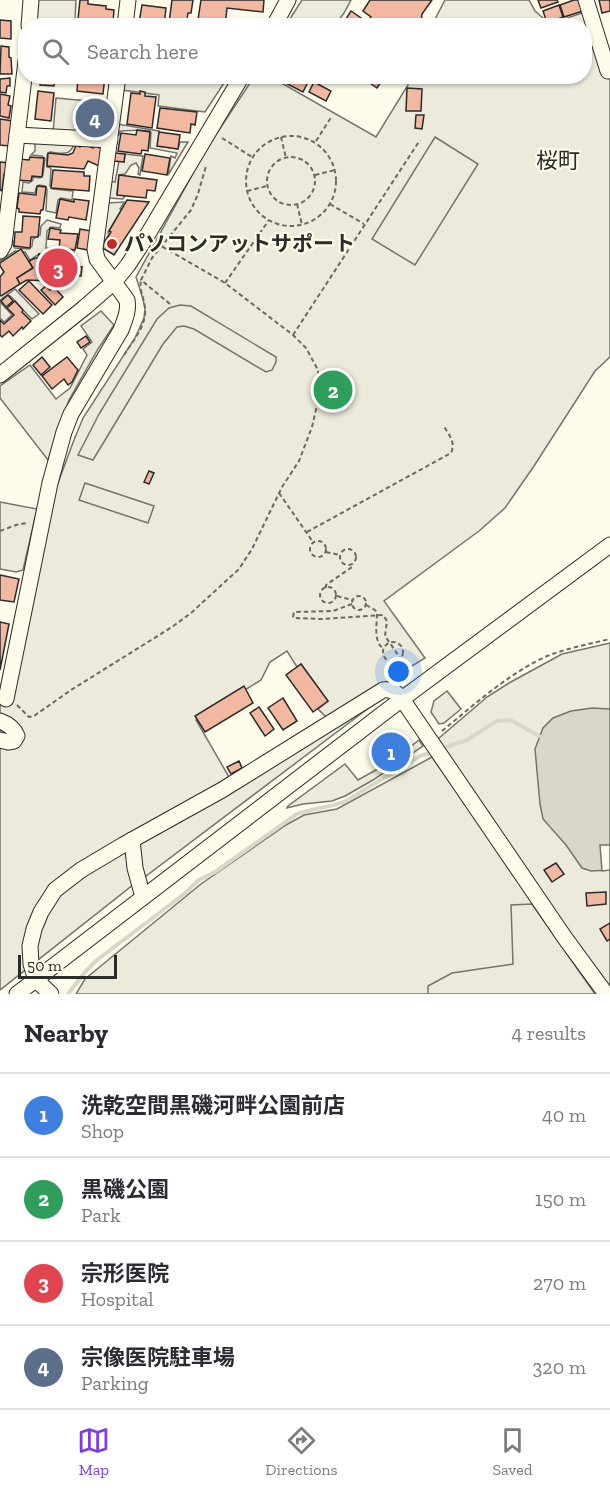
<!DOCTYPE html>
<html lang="en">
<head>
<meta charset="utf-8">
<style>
  :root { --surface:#fff; --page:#f2f2f3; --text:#2b2b33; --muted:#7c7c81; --line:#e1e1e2; --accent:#7c3aed }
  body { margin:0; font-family:"Zilla Slab","Noto Sans JP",serif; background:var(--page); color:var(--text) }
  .scale { position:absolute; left:18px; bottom:15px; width:99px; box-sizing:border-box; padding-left:6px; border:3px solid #2b2b2b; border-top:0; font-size:16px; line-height:21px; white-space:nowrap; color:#2b2b2b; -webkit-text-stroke:4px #fdfbea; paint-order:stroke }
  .you { position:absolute; left:399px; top:672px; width:21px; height:21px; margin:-15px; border:4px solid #fff; border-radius:50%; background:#1a73e8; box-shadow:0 0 0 9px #1a73e833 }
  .badge { display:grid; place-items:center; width:39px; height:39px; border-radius:50%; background:var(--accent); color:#fff; font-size:20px; font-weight:700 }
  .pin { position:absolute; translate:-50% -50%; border:3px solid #fff; box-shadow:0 2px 6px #0006 }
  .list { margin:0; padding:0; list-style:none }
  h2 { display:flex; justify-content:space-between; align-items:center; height:78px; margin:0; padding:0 24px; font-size:26px }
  h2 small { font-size:20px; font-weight:400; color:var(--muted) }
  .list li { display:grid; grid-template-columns:39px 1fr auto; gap:18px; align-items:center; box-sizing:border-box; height:84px; padding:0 24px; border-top:2px solid var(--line) }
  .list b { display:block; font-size:22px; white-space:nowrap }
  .list p { margin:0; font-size:20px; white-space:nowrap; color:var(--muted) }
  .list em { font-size:20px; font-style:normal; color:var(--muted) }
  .icon { flex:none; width:33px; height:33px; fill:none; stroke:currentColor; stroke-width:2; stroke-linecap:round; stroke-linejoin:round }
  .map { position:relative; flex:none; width:610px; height:994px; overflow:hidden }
  .search { position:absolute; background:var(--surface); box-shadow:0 2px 4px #0004; left:18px; right:18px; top:18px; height:66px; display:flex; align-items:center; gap:15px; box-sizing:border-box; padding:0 21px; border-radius:24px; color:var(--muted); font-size:22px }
  .sheet { height:414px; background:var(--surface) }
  nav { display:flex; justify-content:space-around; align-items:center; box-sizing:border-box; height:84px; border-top:2px solid var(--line); background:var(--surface); font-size:16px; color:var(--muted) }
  nav a { display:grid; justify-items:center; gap:3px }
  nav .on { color:var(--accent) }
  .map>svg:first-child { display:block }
  .green { fill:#ecebdb; stroke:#74746e; stroke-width:1.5 }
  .parking { fill:#eceadb; stroke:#74746e; stroke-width:1.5 }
  .water { fill:#d8d7c9; stroke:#74746e; stroke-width:1.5 }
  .pier { fill:#fdfbea; stroke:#74746e; stroke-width:1.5 }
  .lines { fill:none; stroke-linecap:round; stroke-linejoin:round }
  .stream { stroke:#d8d7c9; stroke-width:4 }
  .building { fill:#f2b8a0; stroke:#2b2b2b; stroke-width:1.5 }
  .minor-casing { stroke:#2b2b2b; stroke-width:17 }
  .path { stroke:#6a6964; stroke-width:2; stroke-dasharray:4.5 3; stroke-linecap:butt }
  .minor { stroke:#fdfbea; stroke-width:15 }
  .path-bridge { stroke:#6a6964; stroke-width:2; stroke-dasharray:4.5 3; stroke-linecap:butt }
  .poi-dot { fill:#c62828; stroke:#fdfbea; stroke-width:2 }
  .labels { text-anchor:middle; stroke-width:4.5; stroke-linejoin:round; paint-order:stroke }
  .poi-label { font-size:21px; font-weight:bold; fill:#2b2b2b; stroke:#fdfbea; text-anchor:start }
  .neighbourhood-label { font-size:22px; fill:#2b2b2b; stroke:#fdfbea }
</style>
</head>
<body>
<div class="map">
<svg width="610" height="994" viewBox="0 0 610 994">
  <rect width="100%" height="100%" fill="#fdfbea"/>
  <g class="green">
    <polygon points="37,0 76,0 75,20 106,23 106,26 35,25"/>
    <polygon points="302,0 351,0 344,13 335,25 286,25"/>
    <polygon points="445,0 529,0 535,11 550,24 585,12 610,60 610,357 595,371 534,466 505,508 479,531 384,601 425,658 327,718 318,709 328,701 301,664 297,667 287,651 270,662 261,680 196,720 229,777 194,799 141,828 134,884 0,990 0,716 1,714 0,713 0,700 52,499 74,440 83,418 135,338 144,318 145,309 143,299 136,277 207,148 254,77 271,77 376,137 408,85 409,82 407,77 584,76 584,26 432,25"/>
    <path d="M117,124L159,131L158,146L178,149L180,142H188L168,175L171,156L175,158L177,153L150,148L151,133L150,131C139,129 131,131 120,131L119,135H115Z"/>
    <path d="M35,142L74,144C70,157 61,153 50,152L47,155V167L51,168L50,186L53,189L73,191L72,200L61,198L58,200L56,213L46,211L47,190L45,186L39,185L36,188L35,193L22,192L23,182L29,183L33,180V177L40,178L43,175L45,159L42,156L31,155L35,151Z"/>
    <polygon points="125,154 143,156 140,175 138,174 139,168 136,163 131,165 125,174 119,175 117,194 125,196 123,199 109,198 110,181 115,182 119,161 124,162"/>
    <polygon points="124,202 120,209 122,210 108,232 109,235 101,247 108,203"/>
    <polygon points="47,220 61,224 60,228 51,227 47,231 46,248 74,251 74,255 39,254 30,260 25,252 15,251 0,261 0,255 8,241 13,241 13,245 15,248 29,249 32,246 33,239 40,235 41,226"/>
    <path d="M15,289L39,314L32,319C24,312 18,303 10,296L1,303L12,315L4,322L0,318V300Z"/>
    <polygon points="101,311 114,325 98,349 69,400 48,460 0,398 0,386 30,365 56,399 70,388 87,355 83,349 92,342 81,326"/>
    <polygon points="0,502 37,509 23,570 16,572 0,569"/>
    <polygon points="610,643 610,994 76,994 85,979 201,884 286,825 304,815 337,809 432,757 470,811 438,739 487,697 509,683 562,654"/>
    <polygon points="447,691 461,709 444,723 439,724 431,712 434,701"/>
    <polygon points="378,701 142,879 140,843"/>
    <polygon points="419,740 423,746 373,780 345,796 332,801 303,804 287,808 288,806 345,764 358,780 392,761"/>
  </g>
  <g class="parking">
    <polygon points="124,77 228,77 205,112 158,106 159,95 122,90"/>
    <polygon points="56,98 110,103 107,134 53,132"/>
    <polygon points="435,137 478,164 415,265 372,239"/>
    <polygon points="180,305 191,306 276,357 276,362 272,370 266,372 194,329 184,326 177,327 163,344 93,460 78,455 99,414 157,319 169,308"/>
    <polygon points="85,483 154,506 148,523 79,500"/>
    <polygon points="532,904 595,994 428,994 428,986 452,973 513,964 511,905"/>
  </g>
  <polygon class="water" points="592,708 610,709 610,870 591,871 582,868 566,845 543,819 540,804 535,749 543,728 553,718 571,711"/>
  <polygon class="pier" points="600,845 610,845 610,870 602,871"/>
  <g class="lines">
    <g class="stream">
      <polyline points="440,749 467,740 497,721 511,720 539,736"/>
      <path d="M68,994L86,971L97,960L183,895L199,880L215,872L297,814C313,808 330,808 346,801L420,756L433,752"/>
    </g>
  </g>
  <g class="building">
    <polygon points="80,0 88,0 88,4 106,6 106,9 114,10 113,22 78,19"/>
    <polygon points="172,0 193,0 191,13 188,13 186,26 169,23"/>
    <polygon points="201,0 264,0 263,12 227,8 225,26 197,26"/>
    <polygon points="370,0 432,0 422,14 421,23 416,26 349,26 344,22 351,11 367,22 371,17 363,11"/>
    <polygon points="538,0 557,0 558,2 541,8"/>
    <polygon points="574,0 579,0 583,11 564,17 560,5"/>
    <polygon points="599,0 610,0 610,11 602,13"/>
    <polygon points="142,5 166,8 164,26 139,23"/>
    <polygon points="559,5 563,17 547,23 543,11"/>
    <polygon points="0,20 11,21 11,39 0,38"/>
    <polygon points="1,46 9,47 9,57 11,58 12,74 0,74"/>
    <polygon points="41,76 55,76 54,86 40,85"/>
    <polygon points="78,76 105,76 103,94 77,91"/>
    <polygon points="272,76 311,76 303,92"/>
    <polygon points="360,76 385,76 377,88"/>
    <polygon points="10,78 10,86 7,86 6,93 0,92 0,79"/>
    <polygon points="314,82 331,91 326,101 309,92"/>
    <polygon points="407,88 422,89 421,111 406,111"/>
    <polygon points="38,91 54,93 51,121 35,119"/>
    <polygon points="140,91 145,92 145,96 156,97 152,128 127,124 131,93 140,94"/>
    <polygon points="0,94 10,96 8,105 11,106 9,118 0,116"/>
    <polygon points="160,108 197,112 195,125 191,124 190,133 157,128"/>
    <polygon points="416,115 424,115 422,129 415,128"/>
    <polygon points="0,119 13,121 9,146 0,145"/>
    <polygon points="137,130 150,132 148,151 142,150 141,154 118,151 121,133 136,135"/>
    <polygon points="159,132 180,135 178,149 157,146"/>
    <polygon points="82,143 93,148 95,145 102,149 99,166 88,161 84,169 47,166 48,153 68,155 73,153 76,145 80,147"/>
    <polygon points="115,153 125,154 124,162 114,161"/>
    <polygon points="145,154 170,158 167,175 142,171"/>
    <polygon points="30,157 44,158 42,177 32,176 31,181 16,180 19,159 29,160"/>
    <polygon points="0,162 9,163 7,174 4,174 2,191 0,190"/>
    <polygon points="53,170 84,172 84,176 90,176 89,191 51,188"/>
    <polygon points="119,175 157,180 155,191 147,190 146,198 117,195"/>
    <polygon points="37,186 46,187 43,210 41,210 40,214 19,212 19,209 17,208 19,193 36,195"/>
    <polygon points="60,199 74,202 74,199 89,201 86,220 69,217 68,220 56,218"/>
    <polygon points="127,200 149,202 114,255 101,247 111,232 109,231"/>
    <polygon points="23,216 40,217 38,237 31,237 30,248 14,246 15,232 22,232"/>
    <polygon points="50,228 61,230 60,233 78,234 75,250 59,248 60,240 48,239"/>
    <polygon points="80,229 91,231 88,250 77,248"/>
    <polygon points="21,249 33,268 17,278 20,284 1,296 0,295 0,277 4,272 0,266 0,263"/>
    <polygon points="39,254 76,256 75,266 82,267 81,276 75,276 74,282 27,280 20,284 17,278 33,268 29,261 35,258 38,258"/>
    <polygon points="29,281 52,305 43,314 19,290"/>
    <polygon points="46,286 50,290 54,287 63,297 55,305 41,290"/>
    <polygon points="8,295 13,301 6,307 1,301"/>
    <polygon points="15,301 23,310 22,312 31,321 23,329 22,327 13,336 9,331 2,337 0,335 0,320 4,324 14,315 7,308"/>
    <polygon points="86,336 90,342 81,348 77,342"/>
    <polygon points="42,357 50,367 41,375 33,365"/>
    <polygon points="67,357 78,370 72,382 68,385 64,379 52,389 42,376"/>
    <polygon points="149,471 154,473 149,484 144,482"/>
    <polygon points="0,575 19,579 14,602 0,600"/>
    <polygon points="0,622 9,624 0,670"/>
    <polygon points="301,664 328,701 313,712 286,675"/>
    <polygon points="244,686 253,703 205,732 195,716"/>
    <polygon points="283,698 297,721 283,730 268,708"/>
    <polygon points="259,707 274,729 265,736 250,713"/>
    <polygon points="398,739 406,749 380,767 372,758"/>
    <polygon points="239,761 242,768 231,774 227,767"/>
    <polygon points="556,863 564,874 552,882 544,870"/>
    <polygon points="606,892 606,904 587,906 586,893"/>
    <polygon points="610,923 610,939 607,941 600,929"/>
  </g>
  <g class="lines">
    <defs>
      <g id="minor">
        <polyline points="586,0 608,71"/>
        <polyline points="29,26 31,0"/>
        <polyline points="125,26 128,0"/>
        <polyline points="274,26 288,0"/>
        <polyline points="17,135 110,140"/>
        <polyline points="0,251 4,244 26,61"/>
        <polyline points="0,375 84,308 115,281 128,265 145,239 242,76"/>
        <path d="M6,699L50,483L64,432L71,414L121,330C125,319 129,311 127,300L97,259L95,249L118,76"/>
        <path d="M0,721C8,724 14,728 17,736L14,741L8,742L0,740"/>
        <polyline points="132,840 135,868 143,897"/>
        <polyline points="17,994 402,699 610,545"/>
        <path d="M51,994L36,980L31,964L30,946L34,929L41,912L55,890L81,870L123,845L222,790L383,690C392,689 396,692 402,699L565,938L606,994"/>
      </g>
    </defs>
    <use href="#minor" class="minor-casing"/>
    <g class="path">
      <circle cx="291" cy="181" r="45"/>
      <polyline points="281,137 286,158"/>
      <polyline points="222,138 252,157"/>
      <polyline points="316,141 332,116"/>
      <circle cx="291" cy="181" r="24"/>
      <polyline points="315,175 335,170"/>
      <polyline points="247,191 267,186"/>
      <polyline points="297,204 302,225"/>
      <polyline points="330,204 364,224"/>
      <polyline points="225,283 269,220"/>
      <polyline points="170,304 141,280 152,258 191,210 198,194 206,166"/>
      <polyline points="293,335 420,140"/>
      <path d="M124,355C133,341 147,325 145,308C144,297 139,291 141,280"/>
      <polyline points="279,493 313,542"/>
      <polyline points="0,531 16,525 27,523"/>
      <path d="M307,532L451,453C456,442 449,435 443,425"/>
      <circle cx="318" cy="549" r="8"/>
      <circle cx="348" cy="557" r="8"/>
      <polyline points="326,552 340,555"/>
      <circle cx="328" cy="595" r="8"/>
      <polyline points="326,588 326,585 352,567 353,564"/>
      <circle cx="359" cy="603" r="7"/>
      <polyline points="337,596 352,600"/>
      <polyline points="352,604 333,611 294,612 293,617 294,618 321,619 383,615 387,621 385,636 412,675"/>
      <polyline points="17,705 29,717 34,716 71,690 172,627 191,613 239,569 252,549 282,487 299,461 312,427 317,405 319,382 318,370 306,348 293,335 225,283 158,244"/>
      <path d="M442,731C475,704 508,674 547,656C568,648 589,644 610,639"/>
    </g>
    <use href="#minor" class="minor"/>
    <g class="path-bridge">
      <path d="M366,605L375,610L377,613C377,625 373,642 384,649"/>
      <circle cx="393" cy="652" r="10"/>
    </g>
  </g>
  <circle class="poi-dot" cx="112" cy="244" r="6"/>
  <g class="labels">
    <g class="poi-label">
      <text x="124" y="251">パソコンアットサポート</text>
    </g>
    <g class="neighbourhood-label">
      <text x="558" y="168">桜町</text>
    </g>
  </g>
</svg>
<div class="scale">50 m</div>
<div class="you"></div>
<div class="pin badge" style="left:391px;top:752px;background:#3f7fe0">1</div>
<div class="pin badge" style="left:333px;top:390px;background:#2e9e5b">2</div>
<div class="pin badge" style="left:58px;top:268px;background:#e0444e">3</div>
<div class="pin badge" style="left:95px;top:118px;background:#5c6f8a">4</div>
<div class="search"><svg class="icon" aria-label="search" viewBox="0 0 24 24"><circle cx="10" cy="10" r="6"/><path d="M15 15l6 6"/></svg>Search here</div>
</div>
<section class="sheet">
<h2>Nearby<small>4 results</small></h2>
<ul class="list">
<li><span class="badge" style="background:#3f7fe0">1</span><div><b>洗乾空間黒磯河畔公園前店</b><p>Shop</p></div><em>40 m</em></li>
<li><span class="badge" style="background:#2e9e5b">2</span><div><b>黒磯公園</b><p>Park</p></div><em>150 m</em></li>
<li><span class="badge" style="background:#e0444e">3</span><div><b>宗形医院</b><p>Hospital</p></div><em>270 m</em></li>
<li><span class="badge" style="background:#5c6f8a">4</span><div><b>宗像医院駐車場</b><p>Parking</p></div><em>320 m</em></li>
</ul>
</section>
<nav>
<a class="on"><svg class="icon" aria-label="map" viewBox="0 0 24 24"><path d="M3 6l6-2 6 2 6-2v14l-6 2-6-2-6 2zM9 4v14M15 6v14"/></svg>Map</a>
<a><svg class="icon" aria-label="directions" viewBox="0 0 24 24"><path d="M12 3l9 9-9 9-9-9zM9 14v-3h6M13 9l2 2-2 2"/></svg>Directions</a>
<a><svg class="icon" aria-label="saved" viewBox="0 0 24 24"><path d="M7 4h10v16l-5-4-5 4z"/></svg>Saved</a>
</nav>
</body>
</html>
